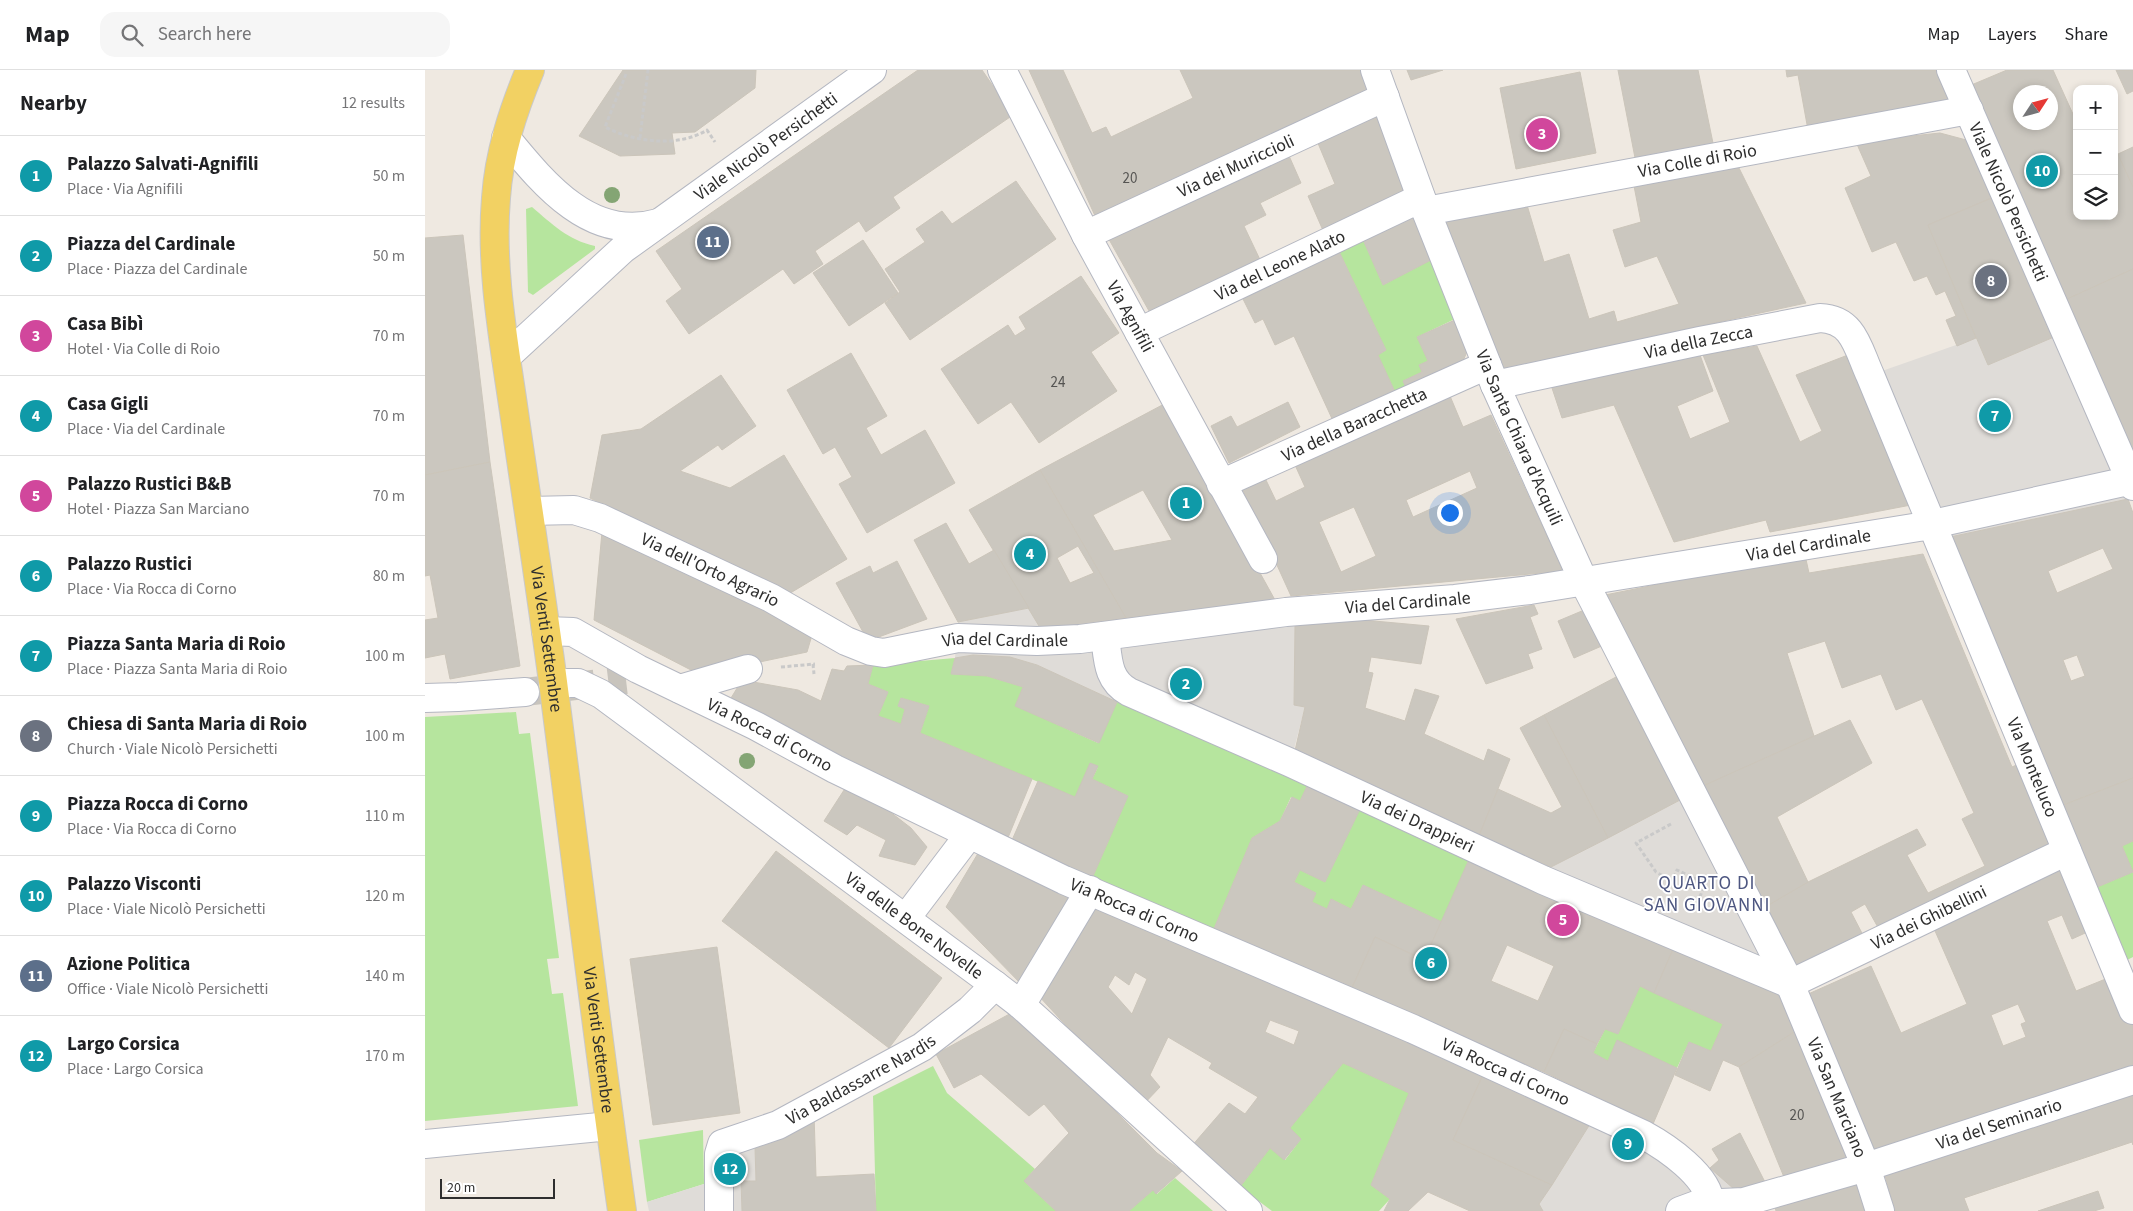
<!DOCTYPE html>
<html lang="en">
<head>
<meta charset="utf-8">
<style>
  :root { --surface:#fff; --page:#f6f6f6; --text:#202124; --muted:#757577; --line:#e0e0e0; --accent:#4264fb }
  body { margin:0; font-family:"Source Sans 3",sans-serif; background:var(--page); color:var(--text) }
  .controls { position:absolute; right:15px; top:15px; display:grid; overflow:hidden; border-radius:10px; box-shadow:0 2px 8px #0003 }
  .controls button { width:45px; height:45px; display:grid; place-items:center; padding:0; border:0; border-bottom:1px solid var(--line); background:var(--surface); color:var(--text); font:25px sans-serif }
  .compass { position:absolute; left:1588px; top:15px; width:45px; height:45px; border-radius:50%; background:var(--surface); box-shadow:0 2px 8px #0003; rotate:54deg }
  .scale { position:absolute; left:15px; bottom:12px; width:115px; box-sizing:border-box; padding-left:5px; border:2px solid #2e2e2e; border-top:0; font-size:14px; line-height:18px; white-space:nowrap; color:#2e2e2e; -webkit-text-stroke:4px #fff; paint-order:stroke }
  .you { position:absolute; left:1024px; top:442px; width:18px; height:18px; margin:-12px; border:4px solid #fff; border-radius:50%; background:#1a73e8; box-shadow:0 0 0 8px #1a73e833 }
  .badge { display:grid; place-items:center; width:32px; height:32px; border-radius:50%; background:var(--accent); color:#fff; font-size:16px; font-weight:700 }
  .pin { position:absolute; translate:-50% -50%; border:2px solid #fff; box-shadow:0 1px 5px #0006 }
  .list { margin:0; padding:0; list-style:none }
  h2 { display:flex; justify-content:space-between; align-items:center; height:65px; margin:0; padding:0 20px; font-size:21px }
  h2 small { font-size:16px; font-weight:400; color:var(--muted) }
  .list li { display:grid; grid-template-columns:32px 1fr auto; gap:15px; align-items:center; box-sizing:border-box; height:80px; padding:0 20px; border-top:1px solid var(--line) }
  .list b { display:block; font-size:19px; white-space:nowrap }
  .list p { margin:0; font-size:16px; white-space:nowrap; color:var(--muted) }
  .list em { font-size:16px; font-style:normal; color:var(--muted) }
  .icon { flex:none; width:28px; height:28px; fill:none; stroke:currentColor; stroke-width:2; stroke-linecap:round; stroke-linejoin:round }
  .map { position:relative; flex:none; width:1708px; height:1141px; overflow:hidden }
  header { display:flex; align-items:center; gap:30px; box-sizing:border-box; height:70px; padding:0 25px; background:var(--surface); border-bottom:1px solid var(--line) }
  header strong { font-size:24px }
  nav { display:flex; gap:28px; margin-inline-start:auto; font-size:18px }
  .search { width:350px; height:45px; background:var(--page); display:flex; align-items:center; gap:12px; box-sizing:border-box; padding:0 18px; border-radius:15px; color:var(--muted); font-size:19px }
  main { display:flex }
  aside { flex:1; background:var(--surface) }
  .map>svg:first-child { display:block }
  .green { fill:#b6e59e }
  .plaza { fill:#dfdcd8 }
  .building { fill:#cbc7bf; stroke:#cbc5ba; fill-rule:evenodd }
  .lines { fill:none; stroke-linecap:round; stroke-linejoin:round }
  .minor-tunnel { stroke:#c8c4bd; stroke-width:28; stroke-dasharray:28 14; stroke-linecap:butt }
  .minor-casing { stroke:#b4b7c1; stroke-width:30 }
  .major-casing { stroke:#c9c9c9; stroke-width:30 }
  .path { stroke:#c9c9c9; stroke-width:3; stroke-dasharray:4 2.5; stroke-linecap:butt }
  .minor { stroke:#fff; stroke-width:28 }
  .major { stroke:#f2d163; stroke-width:28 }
  .tree { fill:#84a574 }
  .labels { text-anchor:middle; stroke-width:4; stroke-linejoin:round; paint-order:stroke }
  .number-label { font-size:15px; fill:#555452 }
  .street-label { font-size:18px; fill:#2e2e2e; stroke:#fff }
  .neighbourhood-label { font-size:19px; letter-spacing:1px; fill:#4d5680; stroke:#fff }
</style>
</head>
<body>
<header>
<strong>Map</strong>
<div class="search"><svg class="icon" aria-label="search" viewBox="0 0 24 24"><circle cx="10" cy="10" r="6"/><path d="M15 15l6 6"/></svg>Search here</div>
<nav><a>Map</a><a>Layers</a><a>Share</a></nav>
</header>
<main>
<aside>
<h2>Nearby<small>12 results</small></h2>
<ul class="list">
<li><span class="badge" style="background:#0f9aa8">1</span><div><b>Palazzo Salvati-Agnifili</b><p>Place · Via Agnifili</p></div><em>50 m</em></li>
<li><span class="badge" style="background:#0f9aa8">2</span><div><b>Piazza del Cardinale</b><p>Place · Piazza del Cardinale</p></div><em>50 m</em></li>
<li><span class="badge" style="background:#d1479c">3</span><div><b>Casa Bibì</b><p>Hotel · Via Colle di Roio</p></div><em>70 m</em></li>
<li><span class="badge" style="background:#0f9aa8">4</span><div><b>Casa Gigli</b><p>Place · Via del Cardinale</p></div><em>70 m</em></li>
<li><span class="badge" style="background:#d1479c">5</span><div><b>Palazzo Rustici B&amp;B</b><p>Hotel · Piazza San Marciano</p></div><em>70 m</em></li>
<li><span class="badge" style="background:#0f9aa8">6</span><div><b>Palazzo Rustici</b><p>Place · Via Rocca di Corno</p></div><em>80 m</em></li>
<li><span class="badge" style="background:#0f9aa8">7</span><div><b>Piazza Santa Maria di Roio</b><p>Place · Piazza Santa Maria di Roio</p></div><em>100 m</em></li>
<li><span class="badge" style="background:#6b7280">8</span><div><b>Chiesa di Santa Maria di Roio</b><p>Church · Viale Nicolò Persichetti</p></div><em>100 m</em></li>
<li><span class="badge" style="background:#0f9aa8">9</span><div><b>Piazza Rocca di Corno</b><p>Place · Via Rocca di Corno</p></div><em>110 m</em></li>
<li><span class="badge" style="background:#0f9aa8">10</span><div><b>Palazzo Visconti</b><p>Place · Viale Nicolò Persichetti</p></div><em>120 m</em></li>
<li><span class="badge" style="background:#5c6f8a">11</span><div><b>Azione Politica</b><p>Office · Viale Nicolò Persichetti</p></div><em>140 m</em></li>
<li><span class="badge" style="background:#0f9aa8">12</span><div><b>Largo Corsica</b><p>Place · Largo Corsica</p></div><em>170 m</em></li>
</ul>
</aside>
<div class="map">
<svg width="1708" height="1141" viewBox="0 0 1708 1141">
  <rect width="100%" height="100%" fill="#efe9e1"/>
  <g class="green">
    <path d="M107,137C127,154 143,170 170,176V179L108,225L103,222L101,139Z"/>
    <polygon points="936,165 958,215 1006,190 1030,249 992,267 1003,291 994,295 997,302 978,311 981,318 970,322 953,285 961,280 911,175"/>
    <polygon points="530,588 526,604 562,606 598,617 591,636 673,673 692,632 885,710 875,731 866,727 855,751 827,768 788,861 665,813 703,726 667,709 673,697 650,727 495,663 504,636 476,628 473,636 480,639 476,654 453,646 463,622 443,614 448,595"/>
    <polygon points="91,642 94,664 105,663 134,888 122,889 127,924 138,923 153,1036 0,1051 0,647"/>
    <polygon points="937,735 1046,785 1017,852 938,815 926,839 906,829 902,839 887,832 891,823 869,812 875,800 900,812"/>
    <polygon points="1708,771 1708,887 1700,891 1670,818 1708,802 1697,776"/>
    <polygon points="1215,916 1298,954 1286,981 1264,972 1252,998 1192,971 1183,991 1168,983 1180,959 1193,964"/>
    <polygon points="918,993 984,1023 946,1115 965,1129 954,1141 847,1141 815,1117 845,1078 860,1090 876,1069 865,1058"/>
    <polygon points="508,996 522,1023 610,1099 599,1111 631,1141 451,1141 448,1026"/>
    <polygon points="278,1060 279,1114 222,1132 214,1070"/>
    <polygon points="750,1108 788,1141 704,1141 728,1120 732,1124"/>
  </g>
  <g class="plaza">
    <polygon points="1652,257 1708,429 1512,470 1457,301 1551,268 1563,295"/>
    <polygon points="866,526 870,556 869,634 880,637 863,702 692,632 612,595 585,587 548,585 530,588 533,552 604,538 618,561 701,548 850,530"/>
    <polygon points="1278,716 1374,899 1385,923 1359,927 1115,817 1126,797 1255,730"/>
    <polygon points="1177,1029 1228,1054 1285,1098 1317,1126 1310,1141 1118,1141 1114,1134 1165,1054"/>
    <polygon points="330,1077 331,1111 316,1111 317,1141 224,1141 222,1132 279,1114 279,1087"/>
  </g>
  <g class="building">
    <polygon points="198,0 331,0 330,18 270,62 247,63 250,84 195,86 154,66"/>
    <polygon points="493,0 557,0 588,45 468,127 475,138 441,162 434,151 390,181 398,194 369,214 358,199 264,264 241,231 257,219 231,181"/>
    <polygon points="604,0 638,0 667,63 681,57 686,67 768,28 755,0 938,0 947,27 671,148"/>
    <polygon points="982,0 1018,0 986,10"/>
    <polygon points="1193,0 1273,0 1289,78 1211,93"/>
    <polygon points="1361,0 1513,0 1531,31 1383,60 1373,5 1362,7"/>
    <path d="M1582,0H1628L1652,53V146H1689V86L1693,84L1708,117V199L1640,230L1544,16ZM1596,22H1626V52H1596Z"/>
    <polygon points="1691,0 1708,0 1708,21 1702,24"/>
    <polygon points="1155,2 1171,83 1091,99 1075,18"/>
    <polygon points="952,37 982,129 900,165 883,126 910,114 890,66"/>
    <polygon points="1515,63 1545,71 1569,127 1503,155 1551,268 1532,276 1521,250 1531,246 1520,221 1511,225 1502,206 1489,211 1471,172 1447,182 1420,118 1446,106 1431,72"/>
    <polygon points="1708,77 1708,117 1693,84"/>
    <polygon points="861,79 876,113 835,133 841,145 819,156 838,196 728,248 681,164"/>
    <polygon points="1313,96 1381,233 1078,299 1019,151 1102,135 1119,192 1144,184 1164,249 1189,241 1192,252 1254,234 1232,186 1200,197 1188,160 1216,152 1209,116"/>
    <polygon points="591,111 631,169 485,270 460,233 475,222 460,199 500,172 491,159 517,141 527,154"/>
    <polygon points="1569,127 1629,267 1563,295 1503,155"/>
    <polygon points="986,144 993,152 1008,189 958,215 936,165"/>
    <polygon points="38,165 65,392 0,405 0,168"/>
    <polygon points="438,170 473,223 424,256 388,203"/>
    <polygon points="911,175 961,280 953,285 970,322 909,353 869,266 850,275 838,249 830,253 814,221"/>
    <polygon points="1708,199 1708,382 1640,230"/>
    <polygon points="656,206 694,263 666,282 692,321 614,373 586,332 553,354 516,299 583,255 590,266 601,259 594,247"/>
    <polygon points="1032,249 1044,277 1038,291 981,318 978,311 997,302 994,295 1003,291 992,267"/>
    <polygon points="1332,276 1375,372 1397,361 1371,305 1423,285 1486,435 1345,462 1341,450 1249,472 1189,335 1137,348 1126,315 1275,285 1288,321 1252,336 1265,369 1305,352 1278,285"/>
    <polygon points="426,283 462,346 441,358 456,385 500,360 530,413 442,463 414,414 427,407 410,377 398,384 362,320"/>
    <polygon points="296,305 331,356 297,380 293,375 255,401 305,418 359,385 422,489 362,525 165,428 177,365 216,359"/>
    <path d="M1025,326L1038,357L1066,345L1138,501L866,526L817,418L840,408L851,431L880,417L870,395ZM1045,401L1052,418L988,447L981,430ZM929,437L951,486L916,502L894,452Z"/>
    <polygon points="863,332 875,357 804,393 786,356 806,346 812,357"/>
    <path d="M741,333L850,530L701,548L615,400ZM718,420L747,470L689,481L668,445Z"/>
    <polygon points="65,392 95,596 25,609 20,584 0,588 0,550 13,548 5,505 0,506 0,405"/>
    <path d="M615,400L701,548L617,561L544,440ZM653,476L669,503L645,513L632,488Z"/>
    <path d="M1703,429L1708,443V708L1636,736L1525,467ZM1678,478L1688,499L1632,523L1623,501ZM1652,585L1660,606L1646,611L1638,590Z"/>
    <polygon points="521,453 544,494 569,480 604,538 533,552 489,470"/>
    <polygon points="177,462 326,529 387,565 382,582 330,593 308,589 296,591 287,599 266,600 169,550"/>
    <polygon points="1498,484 1587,697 1598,692 1633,776 1455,861 1440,834 1426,842 1440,869 1374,899 1340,837 1383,812 1492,759 1501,775 1482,785 1503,823 1560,796 1537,749 1549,743 1497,629 1471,640 1456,604 1417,618 1400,571 1362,583 1389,666 1278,716 1180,525 1380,485 1384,503"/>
    <polygon points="472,491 502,549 443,571 411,513 445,496 448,503"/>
    <polygon points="1109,535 1113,544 1105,547 1117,579 1103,584 1108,598 1061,614 1031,549"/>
    <polygon points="1164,538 1179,575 1149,588 1133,551"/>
    <polygon points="938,550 1004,556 996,594 946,587 943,602 948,603 940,638 980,651 990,619 1014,626 999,664 1059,691 1063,679 1085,689 1054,766 869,685 880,637 869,635 870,556"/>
    <polygon points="548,585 585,587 612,595 692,632 674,673 590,636 598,617 562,606 526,604 530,588"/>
    <polygon points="448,595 443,614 463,622 453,646 476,654 480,639 473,636 476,628 504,636 495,663 607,709 580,775 303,633 317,610 373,620 396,631 407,599 419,601 422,596"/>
    <polygon points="1191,607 1255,730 1183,768 1119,645"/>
    <polygon points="1119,645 1183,768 1126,797 1054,766 1073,719 1126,743 1137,737 1095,658"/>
    <polygon points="1425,650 1447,693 1352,747 1383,812 1340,837 1278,716"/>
    <polygon points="665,693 673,696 667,709 703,726 665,813 584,777 613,711 650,727"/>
    <polygon points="1708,708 1708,771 1697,776 1708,802 1670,818 1636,736"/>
    <polygon points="885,710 937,735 900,812 875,800 869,812 891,823 887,832 902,839 906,829 926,839 938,815 1017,852 999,890 950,867 926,920 788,861 827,768 855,751 867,727 875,731"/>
    <polygon points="421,717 460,738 486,758 502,777 490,795 454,786 461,770 432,755 422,765 399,751"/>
    <polygon points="555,780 655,827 598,916 521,837"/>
    <polygon points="351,781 517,908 464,978 297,851"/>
    <path d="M1046,785L1249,877L1229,923L1215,916L1193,964L1180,959L1172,974L1139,959L1119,1002L926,920L950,867L999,890ZM1082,875L1129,896L1113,931L1066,911Z"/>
    <path d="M1640,790L1669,859L1647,869L1637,845L1622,851L1651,921L1688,906L1708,953V996L1452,1088L1381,925L1446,896L1476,963L1542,934L1507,854ZM1593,934L1601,952L1596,954L1601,967L1578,976L1566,945Z"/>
    <path d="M668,828L1058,1005L1028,1070L1127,1115L1114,1134L1118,1141H1045L1003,1122L983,1141H959L965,1129L946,1115L984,1023L918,993L865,1058L876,1069L859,1090L845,1078L811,1122L765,1078L804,1033L820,1044L833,1027L784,998L787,993L743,967L725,1005L735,1017L716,1037L612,924ZM710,902L722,909L707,944L683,917L690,905L704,915ZM845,950L874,961L869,975L840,962Z"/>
    <polygon points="292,877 315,1043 228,1055 205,889"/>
    <polygon points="1249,877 1359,927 1374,959 1314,997 1298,990 1285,1021 1250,1005 1264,972 1286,981 1298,954 1229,923"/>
    <polygon points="590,941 732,1083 757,1101 731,1124 728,1120 704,1141 631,1141 599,1111 644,1063 619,1034 604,1046 556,1004 529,1018 511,984"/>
    <polygon points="1139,959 1172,974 1168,983 1183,991 1192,970 1252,998 1228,1054 1119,1002"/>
    <polygon points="1374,959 1431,1093 1361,1112 1314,997"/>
    <polygon points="1058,1005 1165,1054 1127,1115 1028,1070"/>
    <polygon points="1708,1016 1708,1075 1707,1072 1539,1128 1544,1141 1470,1141 1459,1102"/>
    <polygon points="389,1044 391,1107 449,1104 451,1141 317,1141 316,1111 331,1111 330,1077"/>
    <polygon points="1315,1063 1343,1118 1317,1126 1285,1098 1294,1090 1287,1079"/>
    <polygon points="1437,1104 1447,1141 1351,1141 1348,1130"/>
    <polygon points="1673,1121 1679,1138 1669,1141 1613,1141"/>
  </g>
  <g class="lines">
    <polyline class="minor-tunnel" points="100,622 201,610"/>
    <defs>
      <g id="minor">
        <path id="s1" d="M577,0L661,165L838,489"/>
        <path id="s2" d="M950,0L1001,141L1070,315L1159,512L1365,914L1441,1097L1455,1141"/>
        <path id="s3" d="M1526,0L1708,416"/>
        <path d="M81,68C118,113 166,173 233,153"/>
        <path id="s4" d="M1001,141L1544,40"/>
        <path id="s5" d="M661,165L960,27"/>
        <path id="s6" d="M714,262L996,128"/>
        <path id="s7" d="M81,287L198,179L447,0"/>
        <path id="s8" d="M1070,315L1275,271L1395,248C1429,249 1433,279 1445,305L1708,940"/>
        <path id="s9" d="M796,414L1062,295"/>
        <path id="s10" d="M104,441L149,440L175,448L346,528L421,571L446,581L459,583L533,568L612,571L655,569L861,542L1030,529L1105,520L1494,457L1708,410"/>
        <path id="s11" d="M121,561L148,562L213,599L331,656L410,699L639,810L988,959L1219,1065C1241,1077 1284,1106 1285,1133"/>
        <path id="s12" d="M680,566C683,589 682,610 704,622L866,693L1118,810L1365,914"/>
        <path id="s13" d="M128,613H153L176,624L570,915L596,935L823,1141"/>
        <polyline points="255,619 323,599"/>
        <polyline points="0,628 33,627 100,622"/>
        <polyline points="481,848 544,765"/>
        <path id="s14" d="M1365,914L1642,781"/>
        <polyline points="596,935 665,820"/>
        <polyline points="0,1074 185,1056"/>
        <path id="s15" d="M294,1141V1084L297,1074L353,1055L497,977L545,940L570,915"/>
        <path id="s16" d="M1255,1141L1274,1134L1319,1132L1441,1097L1708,1010"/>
      </g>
      <g id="major">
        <path id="s17" d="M105,0C88,41 74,83 71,128C65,199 79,272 89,342C102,432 116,522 128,612C151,788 172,965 197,1141"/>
      </g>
    </defs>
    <use href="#minor" class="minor-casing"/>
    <use href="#major" class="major-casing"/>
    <g class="path">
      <path d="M201,4L180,57C209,72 253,78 282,60L290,72"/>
      <polyline points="215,68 223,0"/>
      <polyline points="388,594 389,604"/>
      <polyline points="356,597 390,594"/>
      <polyline points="1246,754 1211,773 1231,802 1247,811 1252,800 1273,810"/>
      <polyline points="1270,839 1278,819"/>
    </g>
    <use href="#minor" class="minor"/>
    <use href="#major" class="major"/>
  </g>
  <g class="tree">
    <circle cx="187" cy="125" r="8"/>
    <circle cx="322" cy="691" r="8"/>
  </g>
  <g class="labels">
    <g class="number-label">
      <text x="705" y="113">20</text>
      <text x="633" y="317">24</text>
      <text x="1372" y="1050">20</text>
    </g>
    <g class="street-label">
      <text dy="6" stroke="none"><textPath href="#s7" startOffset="335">Viale Nicolò Persichetti</textPath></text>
      <text dy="6" stroke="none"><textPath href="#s4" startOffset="276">Via Colle di Roio</textPath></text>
      <text dy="6" stroke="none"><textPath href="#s5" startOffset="165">Via dei Muriccioli</textPath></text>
      <text dy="6" stroke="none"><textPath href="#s3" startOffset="144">Viale Nicolò Persichetti</textPath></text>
      <text dy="6" stroke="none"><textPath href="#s6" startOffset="156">Via del Leone Alato</textPath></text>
      <text dy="6" stroke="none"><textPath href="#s1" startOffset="278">Via Agnifili</textPath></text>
      <text dy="6" stroke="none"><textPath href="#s8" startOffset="208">Via della Zecca</textPath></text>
      <text dy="6" stroke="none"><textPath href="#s9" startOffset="146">Via della Baracchetta</textPath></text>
      <text dy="6" stroke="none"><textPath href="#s2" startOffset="395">Via Santa Chiara d'Acquili</textPath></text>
      <text dy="6" stroke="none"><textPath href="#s10" startOffset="1320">Via del Cardinale</textPath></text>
      <text dy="6" stroke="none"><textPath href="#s10" startOffset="194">Via dell'Orto Agrario</textPath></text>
      <text dy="6" stroke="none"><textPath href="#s10" startOffset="915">Via del Cardinale</textPath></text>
      <text dy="6" stroke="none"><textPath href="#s17" startOffset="578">Via Venti Settembre</textPath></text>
      <text dy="6" stroke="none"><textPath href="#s10" startOffset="510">Via del Cardinale</textPath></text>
      <text dy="6" stroke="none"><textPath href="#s11" startOffset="249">Via Rocca di Corno</textPath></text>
      <text dy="6" stroke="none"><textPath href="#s8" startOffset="838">Via Monteluco</textPath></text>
      <text dy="6" stroke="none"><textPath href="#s12" startOffset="380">Via dei Drappieri</textPath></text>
      <text dy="6" stroke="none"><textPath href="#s11" startOffset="654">Via Rocca di Corno</textPath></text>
      <text dy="6" stroke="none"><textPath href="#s14" startOffset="154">Via dei Ghibellini</textPath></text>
      <text dy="6" stroke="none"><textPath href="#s13" startOffset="440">Via delle Bone Novelle</textPath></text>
      <text dy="6" stroke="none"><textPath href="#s17" startOffset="982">Via Venti Settembre</textPath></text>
      <text dy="6" stroke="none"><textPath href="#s11" startOffset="1059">Via Rocca di Corno</textPath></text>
      <text dy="6" stroke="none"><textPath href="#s15" startOffset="221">Via Baldassarre Nardis</textPath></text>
      <text dy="6" stroke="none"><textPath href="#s2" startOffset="1128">Via San Marciano</textPath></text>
      <text dy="6" stroke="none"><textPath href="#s16" startOffset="332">Via del Seminario</textPath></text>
    </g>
    <g class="neighbourhood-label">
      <text x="1282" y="819">QUARTO DI<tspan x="1282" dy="22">SAN GIOVANNI</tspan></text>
    </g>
  </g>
</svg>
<div class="controls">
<button>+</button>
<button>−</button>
<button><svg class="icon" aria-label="layers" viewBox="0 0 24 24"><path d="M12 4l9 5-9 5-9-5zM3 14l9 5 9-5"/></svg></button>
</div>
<svg class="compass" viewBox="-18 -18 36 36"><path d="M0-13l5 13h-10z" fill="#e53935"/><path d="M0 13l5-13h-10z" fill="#757577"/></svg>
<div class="scale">20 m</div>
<div class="you"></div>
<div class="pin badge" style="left:761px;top:433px;background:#0f9aa8">1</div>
<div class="pin badge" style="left:761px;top:614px;background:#0f9aa8">2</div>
<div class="pin badge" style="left:1117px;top:64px;background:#d1479c">3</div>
<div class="pin badge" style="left:605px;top:484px;background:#0f9aa8">4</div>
<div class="pin badge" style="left:1138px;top:850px;background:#d1479c">5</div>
<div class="pin badge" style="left:1006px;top:893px;background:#0f9aa8">6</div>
<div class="pin badge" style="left:1570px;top:346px;background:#0f9aa8">7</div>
<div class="pin badge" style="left:1566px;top:211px;background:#6b7280">8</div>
<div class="pin badge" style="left:1203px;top:1074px;background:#0f9aa8">9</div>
<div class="pin badge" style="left:1617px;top:101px;background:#0f9aa8">10</div>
<div class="pin badge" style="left:288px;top:172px;background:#5c6f8a">11</div>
<div class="pin badge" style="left:305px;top:1099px;background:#0f9aa8">12</div>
</div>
</main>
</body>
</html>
